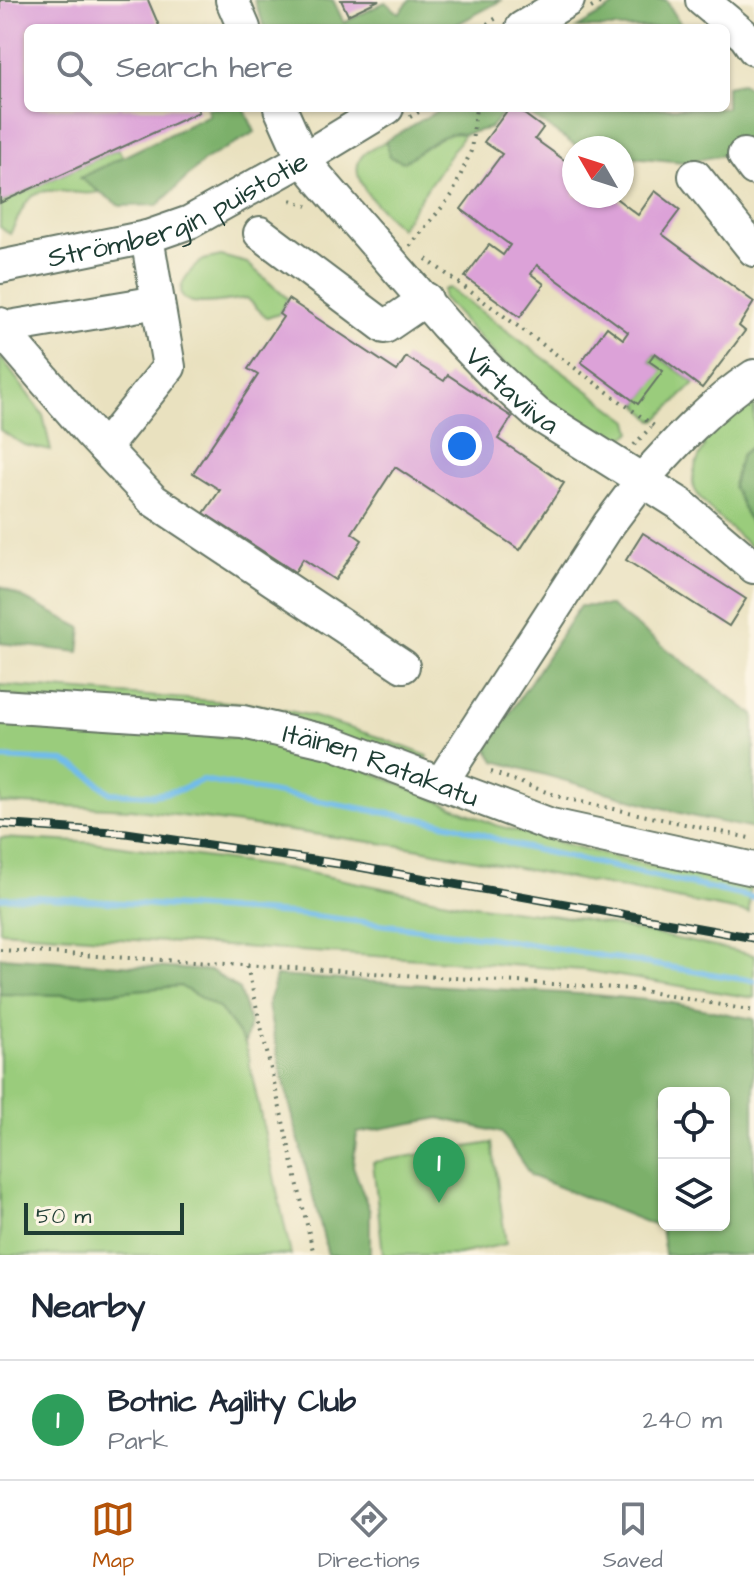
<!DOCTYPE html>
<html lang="en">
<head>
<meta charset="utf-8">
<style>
  :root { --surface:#fff; --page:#f2f2f3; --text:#1f2937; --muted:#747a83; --line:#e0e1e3; --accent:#b45309 }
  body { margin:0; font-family:"Architects Daughter",sans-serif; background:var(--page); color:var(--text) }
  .controls { position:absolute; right:24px; bottom:24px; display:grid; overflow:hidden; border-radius:12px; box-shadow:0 2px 6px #0004 }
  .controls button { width:72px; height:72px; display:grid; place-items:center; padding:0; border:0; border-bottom:2px solid var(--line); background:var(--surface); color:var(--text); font:40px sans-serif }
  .compass { position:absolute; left:562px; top:136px; width:72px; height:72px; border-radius:50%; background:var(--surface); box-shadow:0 2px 6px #0004; rotate:309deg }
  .scale { position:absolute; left:24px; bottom:20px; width:160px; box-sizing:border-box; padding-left:8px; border:4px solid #1f3d34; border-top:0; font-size:22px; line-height:28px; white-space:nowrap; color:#1f3d34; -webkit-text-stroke:6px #fcf5e5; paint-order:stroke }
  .you { position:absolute; left:462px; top:446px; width:28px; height:28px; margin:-20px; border:6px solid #fff; border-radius:50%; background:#1a73e8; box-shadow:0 0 0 12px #1a73e833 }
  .badge { display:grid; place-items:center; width:52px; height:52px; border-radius:50%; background:var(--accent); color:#fff; font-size:26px; font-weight:700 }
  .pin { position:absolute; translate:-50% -66px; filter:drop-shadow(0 2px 4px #0008) }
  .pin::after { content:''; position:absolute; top:42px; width:28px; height:24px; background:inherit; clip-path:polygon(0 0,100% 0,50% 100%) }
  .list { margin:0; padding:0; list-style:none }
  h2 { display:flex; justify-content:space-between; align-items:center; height:104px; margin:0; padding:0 32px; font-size:34px }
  h2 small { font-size:26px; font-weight:400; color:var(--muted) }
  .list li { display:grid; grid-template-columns:52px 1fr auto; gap:24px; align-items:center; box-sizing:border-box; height:120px; padding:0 32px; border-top:2px solid var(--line) }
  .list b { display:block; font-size:30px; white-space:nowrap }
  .list p { margin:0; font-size:26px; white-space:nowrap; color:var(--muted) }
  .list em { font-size:26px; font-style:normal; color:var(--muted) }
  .icon { flex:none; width:44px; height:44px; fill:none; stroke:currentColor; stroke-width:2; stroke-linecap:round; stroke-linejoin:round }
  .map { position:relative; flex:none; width:754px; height:1255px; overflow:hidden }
  .search { position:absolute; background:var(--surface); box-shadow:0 2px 6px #0004; left:24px; right:24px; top:24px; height:88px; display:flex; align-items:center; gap:20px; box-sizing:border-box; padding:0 28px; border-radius:12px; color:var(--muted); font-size:30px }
  .sheet { height:224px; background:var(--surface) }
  nav { display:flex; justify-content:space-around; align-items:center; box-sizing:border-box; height:112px; border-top:2px solid var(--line); background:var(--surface); font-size:22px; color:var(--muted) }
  nav a { display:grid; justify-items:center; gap:4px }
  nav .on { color:var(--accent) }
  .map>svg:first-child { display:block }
  .green { fill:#9acc7b; stroke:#5c8458; stroke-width:2 }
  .forest { fill:#7bb06b; stroke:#4d7650; stroke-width:2; fill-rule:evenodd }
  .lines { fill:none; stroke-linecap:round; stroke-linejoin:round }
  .stream { stroke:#71bcea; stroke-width:6 }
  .building { fill:#dca2d8 }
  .minor-casing { stroke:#667665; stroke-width:36 }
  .path { stroke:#667665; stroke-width:4; stroke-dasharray:2 6; stroke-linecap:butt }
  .minor { stroke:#fff; stroke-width:32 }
  .rail-casing { stroke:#1f3d34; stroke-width:9 }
  .rail { stroke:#fcf5e5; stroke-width:6; stroke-dasharray:18; stroke-linecap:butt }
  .labels { text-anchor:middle; stroke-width:8; stroke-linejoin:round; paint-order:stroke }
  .street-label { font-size:28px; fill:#1f3d34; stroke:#fcf5e5 }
</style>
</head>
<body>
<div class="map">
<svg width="754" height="1255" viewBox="0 0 754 1255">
  <rect width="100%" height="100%" fill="#fcf5e5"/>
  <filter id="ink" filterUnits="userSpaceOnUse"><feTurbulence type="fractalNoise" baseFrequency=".0125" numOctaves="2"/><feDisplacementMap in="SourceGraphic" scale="16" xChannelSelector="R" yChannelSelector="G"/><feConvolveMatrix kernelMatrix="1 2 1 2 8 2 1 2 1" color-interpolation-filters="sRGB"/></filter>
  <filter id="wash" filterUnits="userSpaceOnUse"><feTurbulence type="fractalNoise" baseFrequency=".006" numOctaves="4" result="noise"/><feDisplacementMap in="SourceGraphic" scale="32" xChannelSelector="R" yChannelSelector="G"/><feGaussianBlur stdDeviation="1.8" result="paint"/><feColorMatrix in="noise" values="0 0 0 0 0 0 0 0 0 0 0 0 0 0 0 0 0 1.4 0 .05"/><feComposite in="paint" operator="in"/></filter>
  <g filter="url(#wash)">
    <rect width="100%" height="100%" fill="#e9e1bf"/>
    <g class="green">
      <path d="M454,133L464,134L400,228C385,213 341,177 364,154C370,149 380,145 386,141L390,157L404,162L439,138Z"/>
      <path d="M118,149L123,157L80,178L100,192C89,195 79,193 68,192C26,186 28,200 10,234L0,227V203Z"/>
      <path d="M221,256L247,263L288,299L279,314L267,318L247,298C233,300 202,306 189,301C169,293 192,267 202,261C207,258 215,258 221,256Z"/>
      <path d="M449,288L629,421L632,432C593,472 468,326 443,298V290Z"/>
      <polygon points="655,354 695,383 657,420 652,420 638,404 662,371 649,361"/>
      <polygon points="0,356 43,415 51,451 24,445 0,430"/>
      <path d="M754,393V444L741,455L733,486L754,532V550C741,537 693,499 693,483C692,470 699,456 705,446L696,440Z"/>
      <polygon points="0,685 254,704 308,715 378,737 428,756 425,763 0,694"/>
      <polygon points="0,720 256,739 355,765 495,825 629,861 750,883 749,913 415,848 131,809 0,803"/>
      <polygon points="0,838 100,843 290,869 457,903 581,919 754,955 754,998 583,970 0,931"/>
      <polygon points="180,986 220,1009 245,1043 291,1255 0,1255 0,994 80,995"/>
      <polygon points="492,1143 506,1244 454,1255 383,1255 373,1162"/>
    </g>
    <g class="forest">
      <polygon points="254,0 333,0 344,23 385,2 399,13 410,0 502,0 450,28 265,28"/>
      <polygon points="625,0 666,0 683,28 577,28"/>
      <polygon points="742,83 754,92 754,150 684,162 622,156 622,148 579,148 520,108 726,108 726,86"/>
      <polygon points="207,108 244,108 255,132 205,160 158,205 120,206 80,178 209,115"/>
      <polygon points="442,108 507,108 490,128 464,134 454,133 439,138 404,162 390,157 386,141"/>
      <polygon points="754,444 754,532 733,486 741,455"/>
      <polygon points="0,586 82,628 79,652 0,643"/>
      <polygon points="580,606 610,606 754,715 754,829 691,816 495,761 487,748"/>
      <polygon points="0,957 212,971 239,990 250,1023 245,1043 220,1009 180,986 80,995 0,994"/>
      <path d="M276,976L595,995L667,1002L754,1019V1255H665L661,1228L531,1176L502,1133L440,1118L357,1133L353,1166L370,1212V1255H328L282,1074L268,1006ZM664,1093H724V1225H664Z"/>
    </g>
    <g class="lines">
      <g class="stream">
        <polyline points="0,758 64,761 88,774 110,793 154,795 179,790 202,780 454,825 514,845 754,898"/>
        <polyline points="0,898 34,897 306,915 486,937 754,981"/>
      </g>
    </g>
    <g id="blocks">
      <g class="building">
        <polygon points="0,0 148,0 160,28 28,28 28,108 197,108 199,112 0,203"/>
        <polygon points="341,0 379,0 348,15"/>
        <polygon points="509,108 516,108 543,128 535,139 574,167 574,196 613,196 638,215 655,191 680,210 662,234 754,302 739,326 745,331 702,388 655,353 649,361 663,371 638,404 581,362 607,327 623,339 628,332 537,265 531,274 544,284 520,317 465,277 489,245 503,255 510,245 461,209 502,154 484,142"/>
        <polygon points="288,299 397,371 406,357 444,381 448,375 512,417 498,439 564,483 520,550 395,467 352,533 362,540 335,580 303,559 295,572 204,513 220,490 193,473 258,375 248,369 283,317 279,314"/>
        <polygon points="643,533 746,599 729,626 626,560"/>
      </g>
    </g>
  </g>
  <g filter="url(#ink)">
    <use href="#blocks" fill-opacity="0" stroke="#667665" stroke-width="2"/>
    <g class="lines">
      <defs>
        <g id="minor">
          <polyline points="232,0 244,28"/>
          <polyline points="702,0 745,36 754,49"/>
          <polyline points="522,28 568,0"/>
          <path id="s1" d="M280,108L303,159L320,180L446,325L492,373L537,414L642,480C676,442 711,404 754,376"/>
          <polyline points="744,155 754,169"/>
          <polyline points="695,176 754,250"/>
          <polyline points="260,233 385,327 426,299"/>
          <path id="s2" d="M0,267L147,237L190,222L303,159L387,108"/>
          <polyline points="0,324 11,341 90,433 153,500 403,666"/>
          <polyline points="3,328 158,302"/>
          <polyline points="104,448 169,367 147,237"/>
          <path id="s3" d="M0,706L243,722L333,743L551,825L754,869"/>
          <polyline points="441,783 609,524 642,480 680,504 754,567"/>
        </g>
      </defs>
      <use href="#minor" class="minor-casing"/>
      <g class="path">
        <polyline points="591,8 605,0"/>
        <polyline points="480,28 500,16"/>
        <polyline points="410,117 426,108"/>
        <polyline points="291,200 307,206"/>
        <polyline points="410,246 452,195 471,151 476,108"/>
        <polyline points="426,259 654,426"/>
        <polyline points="634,445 651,427"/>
        <polyline points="491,772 563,798 754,839"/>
        <polyline points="0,950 632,989 754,1011"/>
        <polyline points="247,966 314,1255"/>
      </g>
      <use href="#minor" class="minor"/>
      <defs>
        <polyline id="rail" points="0,824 126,833 354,866 754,938"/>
      </defs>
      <use href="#rail" class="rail-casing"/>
      <use href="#rail" class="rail"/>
    </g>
  </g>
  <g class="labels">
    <g class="street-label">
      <text dy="10" stroke="none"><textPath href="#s2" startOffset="188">Strömbergin puistotie</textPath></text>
      <text dy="10" stroke="none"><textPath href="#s1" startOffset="368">Virtaviiva</textPath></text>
      <text dy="10" stroke="none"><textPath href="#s3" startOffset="388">Itäinen Ratakatu</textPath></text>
    </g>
  </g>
</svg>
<div class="controls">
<button><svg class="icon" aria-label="locate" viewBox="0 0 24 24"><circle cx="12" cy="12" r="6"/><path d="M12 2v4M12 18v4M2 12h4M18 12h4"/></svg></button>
<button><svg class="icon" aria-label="layers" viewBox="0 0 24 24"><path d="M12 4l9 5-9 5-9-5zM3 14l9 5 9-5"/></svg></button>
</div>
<svg class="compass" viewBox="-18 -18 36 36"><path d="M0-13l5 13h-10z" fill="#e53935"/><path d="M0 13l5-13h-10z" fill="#747a83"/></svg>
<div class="scale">50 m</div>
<div class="you"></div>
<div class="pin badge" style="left:439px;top:1203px;background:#2e9e5b">1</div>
<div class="search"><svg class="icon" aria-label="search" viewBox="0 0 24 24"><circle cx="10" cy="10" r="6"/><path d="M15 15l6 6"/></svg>Search here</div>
</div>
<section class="sheet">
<h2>Nearby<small></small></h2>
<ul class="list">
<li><span class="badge" style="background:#2e9e5b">1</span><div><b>Botnic Agility Club</b><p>Park</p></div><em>240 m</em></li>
</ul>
</section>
<nav>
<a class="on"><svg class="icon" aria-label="map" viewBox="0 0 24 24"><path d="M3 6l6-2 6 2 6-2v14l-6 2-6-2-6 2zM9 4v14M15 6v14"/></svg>Map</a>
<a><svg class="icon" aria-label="directions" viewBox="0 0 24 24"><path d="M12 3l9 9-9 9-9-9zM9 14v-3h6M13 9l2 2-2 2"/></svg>Directions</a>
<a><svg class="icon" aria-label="saved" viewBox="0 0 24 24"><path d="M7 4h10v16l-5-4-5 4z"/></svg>Saved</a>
</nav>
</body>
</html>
